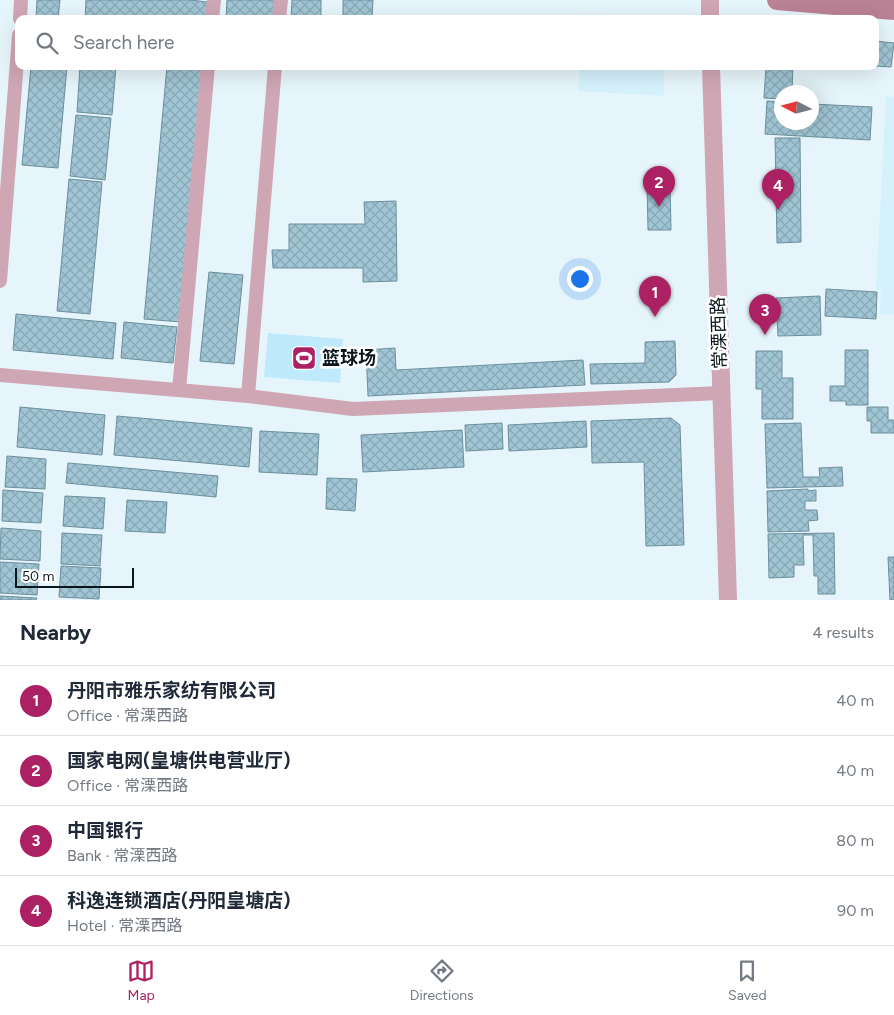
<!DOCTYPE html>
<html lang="en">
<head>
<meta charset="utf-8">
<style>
  :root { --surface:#fff; --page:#f2f2f3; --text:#1f2937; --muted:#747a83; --line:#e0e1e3; --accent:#ab2163 }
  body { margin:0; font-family:Figtree,"Noto Sans SC",sans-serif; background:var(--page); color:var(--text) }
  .compass { position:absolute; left:774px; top:85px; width:45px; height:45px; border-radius:50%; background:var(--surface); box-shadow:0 5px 20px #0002; rotate:276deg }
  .scale { position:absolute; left:15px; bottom:12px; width:119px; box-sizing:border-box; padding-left:5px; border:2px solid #09171c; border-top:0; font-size:14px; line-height:18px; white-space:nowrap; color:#09171c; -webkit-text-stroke:4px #fff; paint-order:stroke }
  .you { position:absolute; left:579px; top:278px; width:18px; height:18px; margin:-12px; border:4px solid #fff; border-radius:50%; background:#1a73e8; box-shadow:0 0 0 8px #1a73e833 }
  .badge { display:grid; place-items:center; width:32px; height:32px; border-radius:50%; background:var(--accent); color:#fff; font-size:16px; font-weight:700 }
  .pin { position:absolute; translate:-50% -41px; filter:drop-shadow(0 1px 2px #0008) }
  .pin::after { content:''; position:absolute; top:26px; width:18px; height:15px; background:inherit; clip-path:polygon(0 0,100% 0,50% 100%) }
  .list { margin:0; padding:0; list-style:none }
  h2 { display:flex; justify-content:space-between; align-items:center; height:65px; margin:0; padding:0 20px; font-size:21px }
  h2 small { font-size:16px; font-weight:400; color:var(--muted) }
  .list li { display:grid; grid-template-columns:32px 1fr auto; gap:15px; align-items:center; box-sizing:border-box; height:70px; padding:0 20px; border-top:1px solid var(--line) }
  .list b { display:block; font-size:19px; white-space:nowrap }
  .list p { margin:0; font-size:16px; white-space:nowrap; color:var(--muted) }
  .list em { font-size:16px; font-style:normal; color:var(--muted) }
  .icon { flex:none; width:28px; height:28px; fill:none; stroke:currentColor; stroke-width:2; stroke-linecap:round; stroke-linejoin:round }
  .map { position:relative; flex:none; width:894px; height:600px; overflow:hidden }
  .search { position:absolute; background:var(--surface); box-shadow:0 5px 20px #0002; left:15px; right:15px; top:15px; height:55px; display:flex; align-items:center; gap:12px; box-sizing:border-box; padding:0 18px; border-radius:10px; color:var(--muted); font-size:19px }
  .sheet { height:345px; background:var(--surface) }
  nav { display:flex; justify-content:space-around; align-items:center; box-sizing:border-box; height:70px; border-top:1px solid var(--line); background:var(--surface); font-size:14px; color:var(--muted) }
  nav a { display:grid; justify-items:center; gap:2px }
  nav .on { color:var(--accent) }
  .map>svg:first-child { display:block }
  .built { fill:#d5f1fc }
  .pitch { fill:#beeafc }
  .building { fill:url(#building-cross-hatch); stroke:#6c8f9d }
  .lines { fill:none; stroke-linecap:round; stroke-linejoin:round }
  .minor { stroke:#cfa6b3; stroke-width:14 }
  .tertiary { stroke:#cfa6b3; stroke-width:18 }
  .secondary { stroke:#bb8195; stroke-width:20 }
  .labels { text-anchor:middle; stroke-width:5; stroke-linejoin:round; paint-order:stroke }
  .street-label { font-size:18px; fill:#09171c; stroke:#fff }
  .poi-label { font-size:18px; font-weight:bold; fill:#09171c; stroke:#fff; text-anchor:start }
</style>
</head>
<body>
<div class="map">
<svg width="894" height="600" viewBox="0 0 894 600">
  <defs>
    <pattern id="building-cross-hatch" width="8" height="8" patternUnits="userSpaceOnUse" patternTransform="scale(1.25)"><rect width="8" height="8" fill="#a0c5d4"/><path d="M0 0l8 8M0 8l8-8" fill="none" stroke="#88a8b5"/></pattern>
  </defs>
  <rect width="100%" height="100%" fill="#e6f5fb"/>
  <g class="built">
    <polygon points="585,14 646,18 649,19 584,19"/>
    <polygon points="580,66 664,66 664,96 578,91"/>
    <polygon points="886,96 894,97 894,315 880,314 881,290 876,290"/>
  </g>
  <polygon class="pitch" points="268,333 343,339 340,383 264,377"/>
  <g class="building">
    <polygon points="37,0 60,0 58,19 36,19"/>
    <polygon points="86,0 190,0 208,2 207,19 85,19"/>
    <polygon points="227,0 276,0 274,19 226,19"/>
    <polygon points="292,0 321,0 321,19 291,19"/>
    <polygon points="343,0 373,0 372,19 343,19"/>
    <polygon points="875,41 894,43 891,67 875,66"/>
    <polygon points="31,66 67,66 58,168 22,165"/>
    <polygon points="80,66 116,66 112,115 77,112"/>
    <polygon points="167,66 204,66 181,322 144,319"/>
    <rect x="291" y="66" width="29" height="2"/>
    <polygon points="766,66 793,66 792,92 782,92 782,99 764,98"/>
    <polygon points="767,101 782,102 782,122 812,122 812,104 872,107 870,140 765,134"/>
    <polygon points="76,115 111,118 105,180 70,176"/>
    <polygon points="775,138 800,138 801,242 777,243"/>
    <polygon points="69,179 102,182 90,314 57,311"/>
    <polygon points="647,184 670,184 671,230 648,230"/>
    <polygon points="396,201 397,281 363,282 363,268 273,268 272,250 289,250 289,224 365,224 364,202"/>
    <polygon points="209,272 243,275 234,364 200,361"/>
    <polygon points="826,289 877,292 876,319 825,316"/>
    <polygon points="820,296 821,335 778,336 776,298"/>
    <polygon points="16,314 116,323 113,359 13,350"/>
    <polygon points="124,322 177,327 173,363 121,358"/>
    <polygon points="675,341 676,375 669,382 591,384 590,364 645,363 645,342"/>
    <polygon points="395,348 396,370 583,360 585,385 368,396 366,350"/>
    <polygon points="845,350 868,350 868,405 846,405 846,401 830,401 830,386 845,386"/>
    <polygon points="756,351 782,351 782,378 793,378 793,419 762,419 762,389 756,389"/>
    <polygon points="20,407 105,415 102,455 17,447"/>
    <polygon points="867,407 888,407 888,420 894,420 894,433 871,433 871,421 867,421"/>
    <polygon points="117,416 252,428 249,467 114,455"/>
    <polygon points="671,418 680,425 684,545 646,546 644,462 592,463 591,421"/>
    <polygon points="586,421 587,447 509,451 508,425"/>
    <polygon points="502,423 503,449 466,451 465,425"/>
    <polygon points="801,423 803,477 820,477 819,468 842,467 843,486 767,488 765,424"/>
    <polygon points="462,430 464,467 363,472 361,435"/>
    <polygon points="260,431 319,434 317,475 259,472"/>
    <polygon points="7,456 46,459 45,489 5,487"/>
    <polygon points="68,463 218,476 216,497 66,483"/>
    <polygon points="327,478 357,479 355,511 326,509"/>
    <polygon points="808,489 808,491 816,490 816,501 805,501 805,510 817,510 818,520 808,521 809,531 768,532 767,491"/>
    <polygon points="3,490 43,493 41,523 2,521"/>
    <polygon points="65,496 105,498 103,529 63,526"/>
    <polygon points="127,500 167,502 165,533 125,531"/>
    <polygon points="1,528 41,531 40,561 0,559"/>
    <polygon points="62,533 102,535 100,566 61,564"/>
    <polygon points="834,533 835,594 818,594 818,576 814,576 813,535 803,535 804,565 794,565 794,577 769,578 768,534"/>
    <polygon points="888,557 894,557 894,600 890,600"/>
    <polygon points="0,562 39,564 37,595 0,593"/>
    <polygon points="61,566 101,568 99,599 59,597"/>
    <polygon points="0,596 37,598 36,600 0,600"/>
  </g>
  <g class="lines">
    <g class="minor">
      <polyline points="20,19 21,0"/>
      <polyline points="212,19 214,0"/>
      <polyline points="279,19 281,0"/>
      <polyline points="0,281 19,35"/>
      <polyline points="0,375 248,396 353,409 721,393"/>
      <polyline points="179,390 208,66"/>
      <polyline points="248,396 275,66"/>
    </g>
    <g class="tertiary">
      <polyline points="710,0 710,19"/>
      <polyline points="711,66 728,600"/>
    </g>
    <polyline class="secondary" points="777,0 894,10"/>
  </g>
  <defs>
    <symbol id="stadium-square" viewBox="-11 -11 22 22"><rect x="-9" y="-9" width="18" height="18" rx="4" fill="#ab2163" stroke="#fff"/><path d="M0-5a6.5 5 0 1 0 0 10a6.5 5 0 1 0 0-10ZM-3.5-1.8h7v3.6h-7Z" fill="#fff"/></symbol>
  </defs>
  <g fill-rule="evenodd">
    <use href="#stadium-square" x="290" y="344" width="28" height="28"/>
  </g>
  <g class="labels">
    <g class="street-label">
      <text transform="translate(719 333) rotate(-92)" y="6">常溧西路</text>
    </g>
    <g class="poi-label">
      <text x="322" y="364">篮球场</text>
    </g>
  </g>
</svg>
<svg class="compass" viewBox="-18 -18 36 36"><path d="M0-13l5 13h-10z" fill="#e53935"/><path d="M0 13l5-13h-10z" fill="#747a83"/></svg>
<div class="scale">50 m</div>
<div class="you"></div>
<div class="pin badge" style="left:655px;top:317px">1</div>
<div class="pin badge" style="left:659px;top:207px">2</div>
<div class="pin badge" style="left:765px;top:335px">3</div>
<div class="pin badge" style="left:778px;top:210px">4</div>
<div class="search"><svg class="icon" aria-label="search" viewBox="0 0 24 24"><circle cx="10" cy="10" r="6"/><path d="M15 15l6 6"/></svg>Search here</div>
</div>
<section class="sheet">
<h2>Nearby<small>4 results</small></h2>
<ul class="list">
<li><span class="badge">1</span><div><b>丹阳市雅乐家纺有限公司</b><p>Office · 常溧西路</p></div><em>40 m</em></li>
<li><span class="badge">2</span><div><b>国家电网(皇塘供电营业厅)</b><p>Office · 常溧西路</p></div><em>40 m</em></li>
<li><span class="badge">3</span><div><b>中国银行</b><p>Bank · 常溧西路</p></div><em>80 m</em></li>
<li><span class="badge">4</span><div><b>科逸连锁酒店(丹阳皇塘店)</b><p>Hotel · 常溧西路</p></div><em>90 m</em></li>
</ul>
</section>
<nav>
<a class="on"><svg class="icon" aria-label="map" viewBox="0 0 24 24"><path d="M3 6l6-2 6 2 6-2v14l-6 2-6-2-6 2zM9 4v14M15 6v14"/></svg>Map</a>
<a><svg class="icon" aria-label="directions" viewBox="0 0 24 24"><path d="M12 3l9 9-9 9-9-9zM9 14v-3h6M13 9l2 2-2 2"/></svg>Directions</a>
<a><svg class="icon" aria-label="saved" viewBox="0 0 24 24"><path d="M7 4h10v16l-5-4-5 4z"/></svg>Saved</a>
</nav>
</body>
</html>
